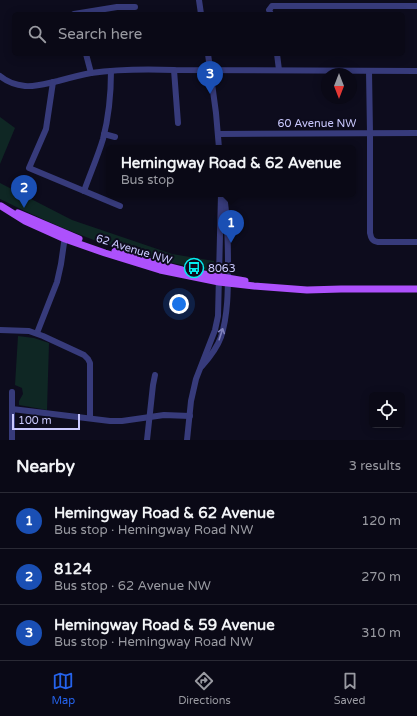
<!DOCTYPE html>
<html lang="en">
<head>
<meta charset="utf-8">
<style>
  :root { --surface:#0a0916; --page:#13121f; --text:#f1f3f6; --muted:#999aa1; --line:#2a2a35; --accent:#2563eb }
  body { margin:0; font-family:"Varela Round",sans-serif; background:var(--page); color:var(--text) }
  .controls { position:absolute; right:12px; bottom:12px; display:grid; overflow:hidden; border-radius:6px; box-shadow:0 2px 10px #0003 }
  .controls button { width:36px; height:36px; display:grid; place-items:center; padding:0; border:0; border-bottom:1px solid var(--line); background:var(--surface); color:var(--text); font:20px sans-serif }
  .compass { position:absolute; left:321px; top:68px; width:36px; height:36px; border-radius:50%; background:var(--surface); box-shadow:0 2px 10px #0003; rotate:180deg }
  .scale { position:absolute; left:12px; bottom:10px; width:68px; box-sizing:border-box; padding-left:4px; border:2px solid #cac9fe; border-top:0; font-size:11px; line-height:14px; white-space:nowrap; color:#cac9fe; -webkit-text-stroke:3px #0d0c1d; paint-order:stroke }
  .you { position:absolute; left:179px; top:304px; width:14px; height:14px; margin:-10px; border:3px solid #fff; border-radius:50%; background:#1a73e8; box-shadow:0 0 0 6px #1a73e833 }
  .badge { display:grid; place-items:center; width:26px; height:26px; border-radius:50%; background:var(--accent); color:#fff; font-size:13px; font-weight:700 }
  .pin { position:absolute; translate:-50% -33px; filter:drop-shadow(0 1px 2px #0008) }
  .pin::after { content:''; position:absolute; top:21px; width:14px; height:12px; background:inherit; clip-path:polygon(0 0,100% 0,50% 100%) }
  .popup { position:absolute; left:106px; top:145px; width:250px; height:52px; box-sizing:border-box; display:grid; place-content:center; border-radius:6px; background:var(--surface); filter:drop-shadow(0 1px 3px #0005); font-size:13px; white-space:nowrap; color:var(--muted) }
  .popup b { font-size:15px; color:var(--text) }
  .popup::after { content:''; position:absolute; left:50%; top:100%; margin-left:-8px; border:8px solid transparent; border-top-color:var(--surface) }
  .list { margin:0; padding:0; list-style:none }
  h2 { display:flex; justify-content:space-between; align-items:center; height:52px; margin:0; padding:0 16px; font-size:17px }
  h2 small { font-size:13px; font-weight:400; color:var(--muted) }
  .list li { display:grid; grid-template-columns:26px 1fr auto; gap:12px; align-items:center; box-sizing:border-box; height:56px; padding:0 16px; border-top:1px solid var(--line) }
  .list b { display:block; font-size:15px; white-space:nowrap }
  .list p { margin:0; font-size:13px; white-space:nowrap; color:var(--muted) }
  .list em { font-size:13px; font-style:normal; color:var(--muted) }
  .icon { flex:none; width:22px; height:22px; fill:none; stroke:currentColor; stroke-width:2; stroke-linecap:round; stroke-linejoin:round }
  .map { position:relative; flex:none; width:417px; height:440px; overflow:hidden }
  .search { position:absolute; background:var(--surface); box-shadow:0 2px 10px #0003; left:12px; right:12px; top:12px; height:44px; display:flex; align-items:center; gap:10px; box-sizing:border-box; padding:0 14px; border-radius:6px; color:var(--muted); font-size:15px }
  .sheet { height:220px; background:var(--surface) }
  nav { display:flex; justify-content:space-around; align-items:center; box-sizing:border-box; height:56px; border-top:1px solid var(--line); background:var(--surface); font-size:11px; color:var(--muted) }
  nav a { display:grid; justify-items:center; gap:2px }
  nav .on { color:var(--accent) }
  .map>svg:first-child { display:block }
  .green { fill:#0f2724 }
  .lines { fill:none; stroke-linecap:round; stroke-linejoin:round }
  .minor { stroke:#373b7b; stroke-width:6 }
  .major { stroke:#ad51fc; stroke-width:7 }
  .oneway { stroke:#8082bc }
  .labels { text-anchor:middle; stroke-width:4; stroke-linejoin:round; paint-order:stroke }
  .street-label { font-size:11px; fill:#cac9fe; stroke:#0d0c1d }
  .poi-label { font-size:11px; fill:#cac9fe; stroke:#0d0c1d; text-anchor:start }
</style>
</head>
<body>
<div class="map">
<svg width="417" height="440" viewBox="0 0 417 440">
  <rect width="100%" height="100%" fill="#0d0c1d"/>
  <g class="green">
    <polygon points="0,117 15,128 0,164"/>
    <path d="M0,183L72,220L172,254L214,261L215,272C186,266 156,260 127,251C83,238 41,219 0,199Z"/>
    <polygon points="18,336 34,338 49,343 47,410 19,405 19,401 23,394 22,388 15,385"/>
  </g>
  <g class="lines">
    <g class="minor">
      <polyline points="199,0 201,14"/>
      <polyline points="74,14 117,7 135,7"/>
      <polyline points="271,14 269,10 272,6 417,6"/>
      <polyline points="86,54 91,73"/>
      <polyline points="208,54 216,113 219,148"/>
      <polyline points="277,54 279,70"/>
      <polyline points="174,70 178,123"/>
      <path d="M369,71L370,133V233C371,238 372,241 378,242H417"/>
      <path d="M0,76C7,82 16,85 25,86C36,87 48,83 58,81C69,78 80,75 91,73C119,69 146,69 174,70L417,71"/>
      <polyline points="53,82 46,129 29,168 120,206"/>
      <polyline points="104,134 115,137"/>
      <polyline points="218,134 417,133"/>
      <path d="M84,191C90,174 98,156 103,139C109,116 111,94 111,71"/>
      <polyline points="0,330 29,331 43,336 84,355 88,359 90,363 90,418"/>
      <polyline points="37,333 57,282 61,264 65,236"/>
      <path d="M202,366C210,357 217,348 221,337C228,315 228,290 228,267C228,243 228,219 224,196"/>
      <polyline points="12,409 110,421 122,421 164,415 190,416"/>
      <polyline points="12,440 12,392"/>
      <polyline points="147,440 153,385 155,375"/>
      <polyline points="187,440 191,401 196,379 215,330 218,316 221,194"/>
    </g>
    <g class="major">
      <polyline points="1,206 25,221 65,239 105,253 160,270 219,282 254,286 307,290 341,289 417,289"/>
      <polyline points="18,213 79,239"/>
      <polyline points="115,251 162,265 182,270"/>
      <polyline points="198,273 245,281"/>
    </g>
  </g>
  <defs><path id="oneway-shaft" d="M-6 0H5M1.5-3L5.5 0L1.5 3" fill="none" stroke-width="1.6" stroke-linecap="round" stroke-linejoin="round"/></defs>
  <use class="oneway" href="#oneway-shaft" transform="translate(221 334) rotate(-72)"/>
  <defs>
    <symbol id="bus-ring" viewBox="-11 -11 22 22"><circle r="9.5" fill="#0d0c1d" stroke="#04edef" stroke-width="1.5"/><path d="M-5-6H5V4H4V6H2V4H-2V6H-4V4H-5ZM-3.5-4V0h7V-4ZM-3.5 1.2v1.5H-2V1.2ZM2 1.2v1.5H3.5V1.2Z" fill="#04edef"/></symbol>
  </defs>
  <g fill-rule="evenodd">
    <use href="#bus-ring" x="183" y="257" width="22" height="22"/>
  </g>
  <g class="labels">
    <g class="street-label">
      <text x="317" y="127">60 Avenue NW</text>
      <text transform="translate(134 249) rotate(17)" y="4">62 Avenue NW</text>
    </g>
    <g class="poi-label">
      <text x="208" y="272">8063</text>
    </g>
  </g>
</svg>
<div class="controls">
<button><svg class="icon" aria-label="locate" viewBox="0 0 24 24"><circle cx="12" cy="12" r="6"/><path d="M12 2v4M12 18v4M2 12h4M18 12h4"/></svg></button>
</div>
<svg class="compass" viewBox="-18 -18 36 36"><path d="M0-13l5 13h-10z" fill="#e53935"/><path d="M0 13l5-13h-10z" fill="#999aa1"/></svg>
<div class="scale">100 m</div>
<div class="you"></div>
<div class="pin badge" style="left:231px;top:243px;background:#1a4fb4">1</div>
<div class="popup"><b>Hemingway Road &amp; 62 Avenue</b>Bus stop</div>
<div class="pin badge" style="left:24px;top:208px;background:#1a4fb4">2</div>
<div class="pin badge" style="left:210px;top:94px;background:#1a4fb4">3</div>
<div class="search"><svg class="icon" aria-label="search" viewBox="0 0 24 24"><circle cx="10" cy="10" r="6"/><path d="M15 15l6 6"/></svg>Search here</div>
</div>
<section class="sheet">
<h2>Nearby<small>3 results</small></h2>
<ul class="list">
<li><span class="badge" style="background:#1a4fb4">1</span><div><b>Hemingway Road &amp; 62 Avenue</b><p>Bus stop · Hemingway Road NW</p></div><em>120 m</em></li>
<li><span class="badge" style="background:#1a4fb4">2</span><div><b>8124</b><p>Bus stop · 62 Avenue NW</p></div><em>270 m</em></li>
<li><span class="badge" style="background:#1a4fb4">3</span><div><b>Hemingway Road &amp; 59 Avenue</b><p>Bus stop · Hemingway Road NW</p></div><em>310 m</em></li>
</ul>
</section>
<nav>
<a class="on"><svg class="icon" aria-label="map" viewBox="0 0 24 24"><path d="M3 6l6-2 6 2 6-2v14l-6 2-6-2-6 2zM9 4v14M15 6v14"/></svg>Map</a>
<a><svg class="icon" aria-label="directions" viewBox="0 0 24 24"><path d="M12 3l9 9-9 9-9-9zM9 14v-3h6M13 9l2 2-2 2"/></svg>Directions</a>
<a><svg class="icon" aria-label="saved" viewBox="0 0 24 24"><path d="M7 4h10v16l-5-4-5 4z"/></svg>Saved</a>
</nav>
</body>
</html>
